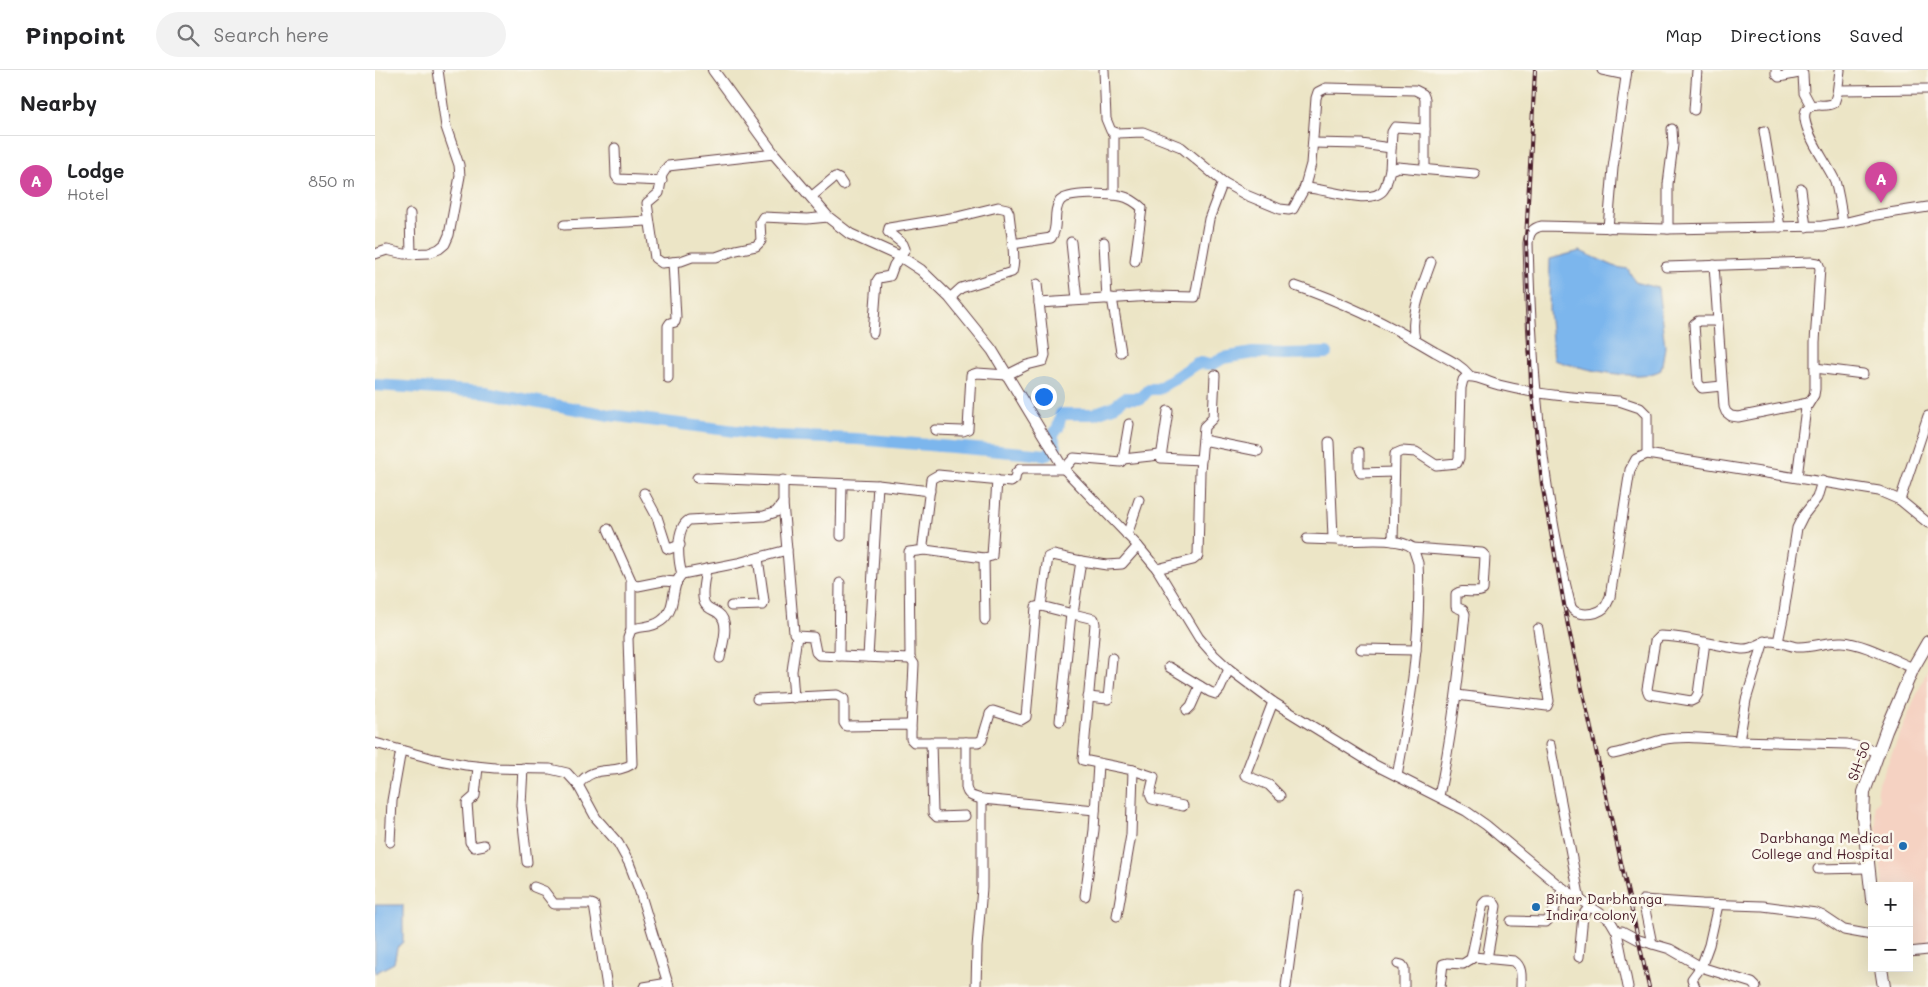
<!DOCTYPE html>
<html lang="en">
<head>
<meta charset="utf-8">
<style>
  :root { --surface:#fff; --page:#f2f2f2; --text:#202124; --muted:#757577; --line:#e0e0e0; --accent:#111827 }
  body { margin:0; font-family:Mali,sans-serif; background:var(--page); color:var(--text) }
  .controls { position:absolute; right:15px; bottom:15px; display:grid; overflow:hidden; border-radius:0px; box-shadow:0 5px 20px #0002 }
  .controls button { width:45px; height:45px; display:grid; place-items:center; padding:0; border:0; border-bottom:1px solid var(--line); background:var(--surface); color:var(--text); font:25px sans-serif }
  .you { position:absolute; left:668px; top:326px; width:18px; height:18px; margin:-12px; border:4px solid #fff; border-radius:50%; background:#1a73e8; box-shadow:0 0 0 8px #1a73e833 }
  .badge { display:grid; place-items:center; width:32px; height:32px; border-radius:50%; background:var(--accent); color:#fff; font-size:16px; font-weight:700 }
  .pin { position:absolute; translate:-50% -41px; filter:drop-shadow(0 1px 2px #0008) }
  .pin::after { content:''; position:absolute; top:26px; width:18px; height:15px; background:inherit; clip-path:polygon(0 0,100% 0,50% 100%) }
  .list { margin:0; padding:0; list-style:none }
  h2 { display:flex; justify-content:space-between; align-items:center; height:65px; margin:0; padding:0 20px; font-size:21px }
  h2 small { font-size:16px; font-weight:400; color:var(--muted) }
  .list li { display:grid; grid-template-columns:32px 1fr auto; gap:15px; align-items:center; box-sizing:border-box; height:90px; padding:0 20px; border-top:1px solid var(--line) }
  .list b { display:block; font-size:19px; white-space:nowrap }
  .list p { margin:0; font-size:16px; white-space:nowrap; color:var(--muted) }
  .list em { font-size:16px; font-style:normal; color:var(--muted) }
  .icon { flex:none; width:28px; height:28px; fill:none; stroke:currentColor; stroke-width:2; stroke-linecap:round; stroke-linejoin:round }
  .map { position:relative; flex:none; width:1553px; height:917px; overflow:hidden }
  header { display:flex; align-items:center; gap:30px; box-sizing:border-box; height:70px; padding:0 25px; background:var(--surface); border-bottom:1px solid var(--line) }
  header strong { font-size:24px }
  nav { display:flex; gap:28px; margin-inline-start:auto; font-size:18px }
  .search { width:350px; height:45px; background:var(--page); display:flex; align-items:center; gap:12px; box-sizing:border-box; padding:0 18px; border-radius:28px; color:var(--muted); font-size:19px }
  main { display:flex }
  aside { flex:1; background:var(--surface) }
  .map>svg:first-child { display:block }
  .built { fill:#f5d2c2 }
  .water { fill:#7bb6ed; stroke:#626a8c }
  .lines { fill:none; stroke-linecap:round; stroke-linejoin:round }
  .river { stroke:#7bb6ed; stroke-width:12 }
  .minor-casing { stroke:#623d42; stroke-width:11 }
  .tertiary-casing { stroke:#623d42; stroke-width:12 }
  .primary-casing { stroke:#623d42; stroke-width:14 }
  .minor { stroke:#fff; stroke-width:9 }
  .tertiary { stroke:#fff; stroke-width:10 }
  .primary { stroke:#fff; stroke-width:12 }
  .rail-casing { stroke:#4a1f2b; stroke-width:4 }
  .rail { stroke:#fbf7ec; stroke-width:2; stroke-dasharray:5.5; stroke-linecap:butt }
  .poi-dot { fill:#1f6fb2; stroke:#fbf7ec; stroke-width:2 }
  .labels { text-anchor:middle; stroke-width:5; stroke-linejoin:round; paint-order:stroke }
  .street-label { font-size:14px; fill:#4a1f2b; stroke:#fbf7ec }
  .poi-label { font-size:14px; fill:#4a1f2b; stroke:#fbf7ec; text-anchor:end }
</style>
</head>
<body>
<header>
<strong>Pinpoint</strong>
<div class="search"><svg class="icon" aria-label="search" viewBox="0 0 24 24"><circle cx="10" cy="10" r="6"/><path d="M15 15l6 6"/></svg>Search here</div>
<nav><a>Map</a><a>Directions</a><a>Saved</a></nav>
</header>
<main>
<aside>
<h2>Nearby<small></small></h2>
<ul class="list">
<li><span class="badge" style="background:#d1479c">A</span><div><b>Lodge</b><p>Hotel</p></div><em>850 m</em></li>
</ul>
</aside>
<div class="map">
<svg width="1553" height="917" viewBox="0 0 1553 917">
  <rect width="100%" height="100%" fill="#fbf7ec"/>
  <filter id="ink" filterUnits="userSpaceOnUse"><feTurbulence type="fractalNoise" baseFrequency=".02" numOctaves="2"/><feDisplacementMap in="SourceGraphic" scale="10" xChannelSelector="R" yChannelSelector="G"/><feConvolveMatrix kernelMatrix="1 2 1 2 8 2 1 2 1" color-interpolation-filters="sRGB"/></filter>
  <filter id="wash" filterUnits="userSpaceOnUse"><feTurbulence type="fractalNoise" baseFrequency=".0096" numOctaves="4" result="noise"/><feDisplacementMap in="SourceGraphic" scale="20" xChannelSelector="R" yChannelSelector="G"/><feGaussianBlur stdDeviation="1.12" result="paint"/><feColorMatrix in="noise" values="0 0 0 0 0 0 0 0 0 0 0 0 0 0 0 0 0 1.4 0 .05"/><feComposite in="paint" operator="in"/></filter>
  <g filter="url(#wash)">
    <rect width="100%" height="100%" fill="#ece5c6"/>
    <polygon class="built" points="1553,598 1553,872 1534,874 1534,816 1508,816 1499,735 1504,730 1502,718"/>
    <g class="water">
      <path d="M1205,181L1241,197L1253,199L1260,212L1283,218L1290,277L1286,300C1265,313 1203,298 1179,290L1174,241L1175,189Z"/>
      <polygon points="0,835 28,835 28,872 22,878 19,893 0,903"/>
    </g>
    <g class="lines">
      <polyline class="river" points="0,315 110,322 234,345 400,366 482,369 672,385 681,376 677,366 683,358 686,344 718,344 738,337 750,328 766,328 774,319 783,319 822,293 838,294 848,288 878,283 908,284 952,283"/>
    </g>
  </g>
  <g filter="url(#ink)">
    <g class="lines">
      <defs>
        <g id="minor">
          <path d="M729,0L731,49L736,61L742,63L768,62L796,73L806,77L848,112L871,125L905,139L914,140L918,139L929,119L932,118C948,118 998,137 1009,119C1012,114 1013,106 1015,100L1023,97L1100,104"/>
          <polyline points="1227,0 1251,5"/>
          <polyline points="1401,0 1401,4 1404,7 1424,3 1428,4 1429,23 1436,36"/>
          <path d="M1465,0L1462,24L1459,33C1451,38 1440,32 1433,38C1419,50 1454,96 1460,111C1464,125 1466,139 1468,153"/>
          <polyline points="1463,20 1553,19"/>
          <polyline points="1319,40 1322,0"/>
          <polyline points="1389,61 1405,157"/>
          <polyline points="938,73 986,74 1016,78"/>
          <polyline points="240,78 241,106 243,109 287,111"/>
          <polyline points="399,84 293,96 287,105 284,123 272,133 280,188 287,193 306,191 317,187 341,187 361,180 381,176 386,171 385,152 388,147 432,149 453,147"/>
          <polyline points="1015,100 1017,62 1020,57 1050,59"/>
          <polyline points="929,119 936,94 941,28 943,22 951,18 1040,20 1048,24 1050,29 1050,99"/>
          <polyline points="1426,119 1431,157"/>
          <polyline points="739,125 739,62"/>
          <polyline points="436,127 460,107 464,109 468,115"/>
          <path d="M1553,137L1501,145L1468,153L1447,156L1293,159L1167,156C1157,158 1154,163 1153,173C1156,295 1166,418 1196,537C1201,547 1221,545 1229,538C1232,535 1233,531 1235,527L1255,400L1261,389L1272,384L1504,421L1525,430L1553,453"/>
          <polyline points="35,144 36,184"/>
          <polyline points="189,155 273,151"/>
          <polyline points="1233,158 1238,98 1252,0"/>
          <polyline points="1293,159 1293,114 1298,75 1297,59"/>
          <polyline points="696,172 702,230"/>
          <polyline points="729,172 732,229"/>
          <path d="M637,174L676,168C684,158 677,142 685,131C693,122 735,124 746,126C753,127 762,133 767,138L760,191"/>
          <polyline points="0,184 12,180 29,184 54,183 64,179 70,174 74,165 85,106 84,95 71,57 63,0"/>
          <polyline points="1339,195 1349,337 1351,342 1356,346 1363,347 1433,333"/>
          <polyline points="1291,197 1437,192 1443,193 1445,198 1440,272 1440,319 1439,325 1431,338 1422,407"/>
          <path d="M920,216C969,232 1015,255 1060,282C1073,289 1085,294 1095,306"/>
          <polyline points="737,228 746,282"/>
          <polyline points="664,233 778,226 820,227 834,149 848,112"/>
          <polyline points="1341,251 1323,251 1319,254 1323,313 1327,318 1347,316"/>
          <path d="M498,263L502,211L504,208L515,206L519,195L530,179L528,174L513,162L514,158L582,147L623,137L632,139L634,143C635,157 642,189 637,202L586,218L575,228"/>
          <path d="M1040,270C1034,245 1048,215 1056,192"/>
          <polyline points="1440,298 1488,304"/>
          <polyline points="293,308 293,256 295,253 300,252 301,248 298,192"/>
          <polyline points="793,341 786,388 826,390"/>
          <polyline points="560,360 588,361 593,359 596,305 602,303 632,305 652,295 668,291 670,285 662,214"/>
          <polyline points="828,370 883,381"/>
          <polyline points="672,371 689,399 763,476 782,499 824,568 839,585 854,599 898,632 1000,695 1091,741 1111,755 1182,814 1235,850 1242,862 1253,917"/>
          <path d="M954,372L958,468L965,471C984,471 1023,466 1038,478L1043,493C1047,564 1035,636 1022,706"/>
          <polyline points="984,382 984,398 986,403 1019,402"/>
          <polyline points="748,389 785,385"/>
          <polyline points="322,408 503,415 555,421"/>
          <polyline points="408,410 408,433 419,563 422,566 438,567 441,582 444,585 534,589 535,585 534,482 550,480"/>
          <polyline points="622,410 617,486 609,488 550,480 548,475 556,409 563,405 636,412 640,409 641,403 645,399 689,399 699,388 746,392 748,389 754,354"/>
          <polyline points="269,423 282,447 292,478 294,479 305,475"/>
          <polyline points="1525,430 1553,346"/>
          <polyline points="233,459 258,515 263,516 288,511 302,512"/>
          <polyline points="752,465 764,430"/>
          <polyline points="466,466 467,414"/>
          <polyline points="932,469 961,470"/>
          <path d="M1018,471L1020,384L1027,381L1041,382L1061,395L1082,393L1084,388L1086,318L1088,310L1091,307C1102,305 1114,313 1124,315C1163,325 1205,328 1244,331L1265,338L1272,345V384"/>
          <path d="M1038,478L1107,483L1110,486L1108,520C1100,525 1088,518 1081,524V537L1088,540L1090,544C1084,605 1077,666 1064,726"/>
          <polyline points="609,488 610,550"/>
          <path d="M331,499C330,509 325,525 330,534C333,539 339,540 343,543C356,552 347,575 345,588"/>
          <polyline points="782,499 818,490 823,486 825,401 829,357 838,348 840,305"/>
          <path d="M307,504C303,491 300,458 314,450L389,446L401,442L408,433"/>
          <polyline points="256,513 256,560"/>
          <polyline points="356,536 388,535 389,531 383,488"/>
          <polyline points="666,536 673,487 678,485 706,491"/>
          <polyline points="1389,571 1371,630 1364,671 1472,674 1503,681"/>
          <path d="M1330,572L1323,624L1320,629L1316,631L1274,624L1272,619L1280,571L1285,566C1312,566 1340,576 1367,579C1379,580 1385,571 1396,571C1405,571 1413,576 1422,577C1437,578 1452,571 1467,572C1489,573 1518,590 1538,598"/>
          <polyline points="1403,572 1408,548 1422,458 1428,446 1442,428 1447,411"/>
          <polyline points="986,579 1041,580"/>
          <polyline points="464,586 465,513"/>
          <polyline points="493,587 503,415"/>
          <polyline points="535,588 539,594 536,659"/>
          <polyline points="794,597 835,622 841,624 845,619 854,599"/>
          <polyline points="1082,625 1172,636 1174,631 1163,559"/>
          <polyline points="713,627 733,629 737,588"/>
          <polyline points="419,628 417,601 422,566"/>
          <polyline points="382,629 462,625 469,629 469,653 471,656 534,655 536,659 536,669 539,672 603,672 607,670 615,644 618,641 646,650 651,647 661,537 666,536 698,544"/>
          <polyline points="898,632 870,705 894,715 905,726"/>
          <polyline points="812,640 816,636 825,616"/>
          <polyline points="685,651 696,544"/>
          <polyline points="556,672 558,743 562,747 590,746"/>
          <path d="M591,672V717C592,726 599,727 607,729L720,740"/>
          <polyline points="0,673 59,689 91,695 120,698 175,699 192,703 203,715 221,748 243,773 254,793 264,819 294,917"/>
          <polyline points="1175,675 1205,830"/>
          <path d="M1238,684C1255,681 1270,674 1286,670C1311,665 1339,669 1364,671"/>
          <polyline points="103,697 100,726 92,733 95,772 99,777 109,775"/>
          <polyline points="148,698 146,735 152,792"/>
          <polyline points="758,700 779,707 775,724 777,729 808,736"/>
          <path d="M203,715C219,693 238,706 257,694L253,568L256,560C266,555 275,559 286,551C303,539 294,517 307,504L363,493L412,480"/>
          <polyline points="15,772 17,731 26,680"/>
          <polyline points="1443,799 1493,798"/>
          <polyline points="159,817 169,821 179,834 216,834 219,835 232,917"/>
          <polyline points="710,826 719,760 723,694"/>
          <polyline points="1343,835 1334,875 1326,897 1377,913 1381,917"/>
          <polyline points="742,846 756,765 758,700 708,690 720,554 719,549 698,544 706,491 732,495 747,494 763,476"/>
          <polyline points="1136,851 1171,852 1176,847 1188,818"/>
          <polyline points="1242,862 1247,861 1264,870 1295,879 1326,897 1317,909 1320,917"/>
          <polyline points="1277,874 1268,830 1327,834 1388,836 1441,843 1448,846 1469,860 1497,865"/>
          <polyline points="1534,882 1553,880"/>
          <polyline points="1204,887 1208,845 1215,836"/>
          <polyline points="1096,889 1108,834 1111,831 1118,831 1121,836 1112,889"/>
          <polyline points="1023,894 1027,895 1029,898 1029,917"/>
          <polyline points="269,917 293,913"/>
          <polyline points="601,917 602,877 607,818 607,729"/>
          <polyline points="911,917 923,826"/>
          <path d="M1065,917L1068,894L1072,893L1088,894L1099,887L1139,891C1148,897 1146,908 1146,917"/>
        </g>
        <polyline id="tertiary" points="338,0 399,84 453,147 475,164 526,187 546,200 575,228 617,280 672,371"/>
        <g id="primary">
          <polyline points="1497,829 1488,747 1489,722 1511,661 1538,598 1553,572"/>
          <polyline points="1506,898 1509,917"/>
        </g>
      </defs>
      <use href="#minor" class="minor-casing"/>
      <use href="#tertiary" class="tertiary-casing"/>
      <use href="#primary" class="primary-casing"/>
      <use href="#minor" class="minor"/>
      <use href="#tertiary" class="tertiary"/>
      <use href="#primary" class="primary"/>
      <defs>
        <polyline id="rail" points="1160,0 1151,170 1156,315 1167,414 1193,556 1274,917"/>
      </defs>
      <use href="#rail" class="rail-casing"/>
      <use href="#rail" class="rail"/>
    </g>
  </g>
  <g class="poi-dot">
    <circle cx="1528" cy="776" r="5"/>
    <circle cx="1161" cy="837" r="5"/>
  </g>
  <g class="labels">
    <g class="street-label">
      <text transform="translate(1484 691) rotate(-70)" y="5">SH-50</text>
    </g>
    <g class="poi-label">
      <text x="1518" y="773">Darbhanga Medical<tspan x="1518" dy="16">College and Hospital</tspan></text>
      <text x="1171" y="834" text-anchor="start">Bihar Darbhanga<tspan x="1171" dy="16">Indira colony</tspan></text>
    </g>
  </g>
</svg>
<div class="controls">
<button>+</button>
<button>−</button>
</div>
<div class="you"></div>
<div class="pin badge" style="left:1506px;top:133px;background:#d1479c">A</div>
</div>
</main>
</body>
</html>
